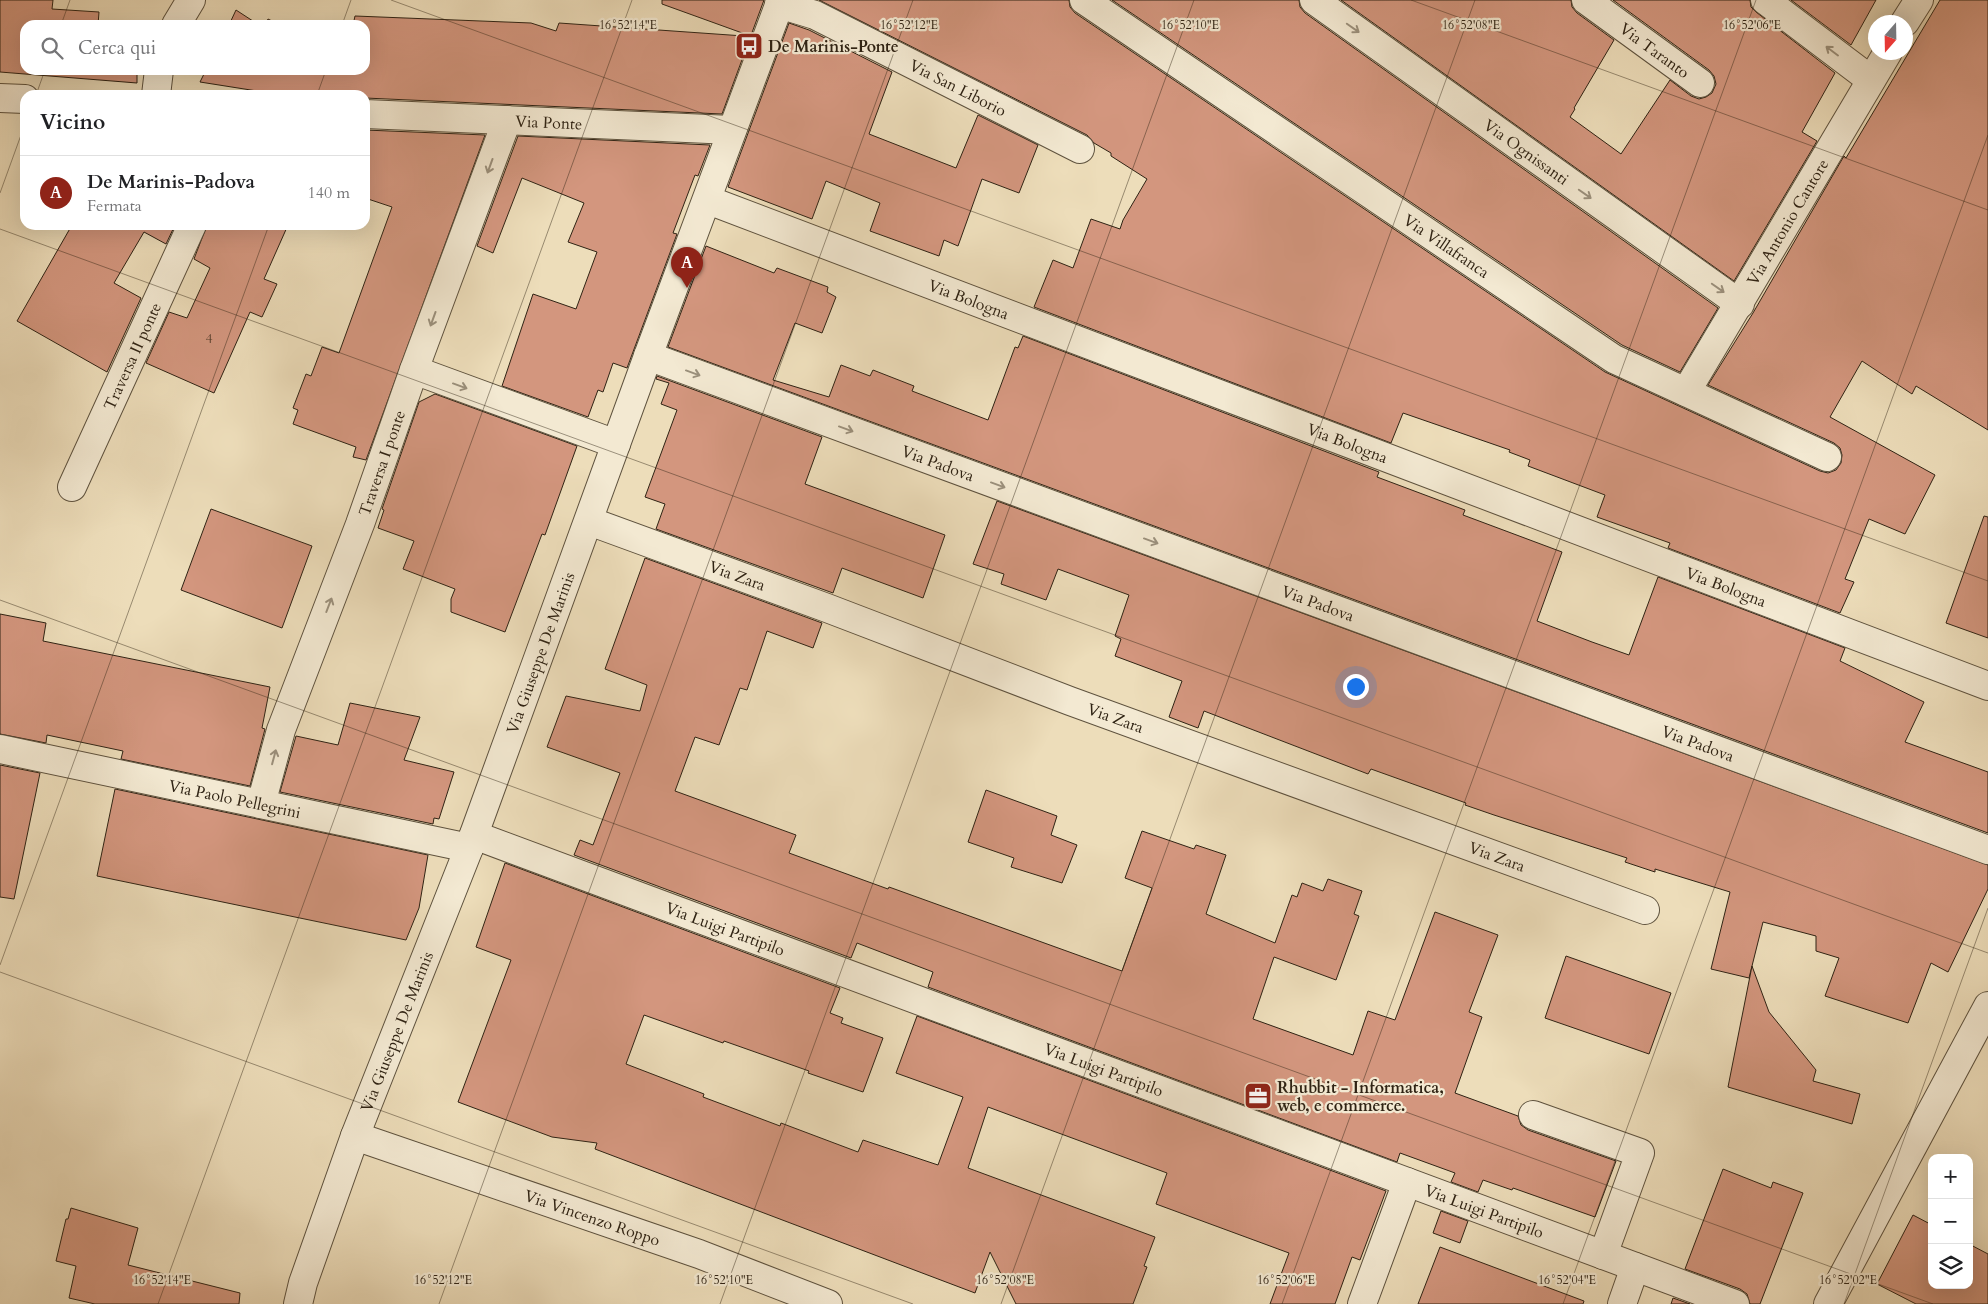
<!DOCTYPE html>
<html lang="it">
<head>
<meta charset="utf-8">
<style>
  :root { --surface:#fff; --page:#f6f6f6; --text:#202124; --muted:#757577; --line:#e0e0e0; --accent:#8f2418 }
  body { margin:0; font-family:Cardo,serif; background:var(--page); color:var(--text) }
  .controls { position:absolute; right:15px; bottom:15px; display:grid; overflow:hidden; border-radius:10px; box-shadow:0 5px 20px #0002 }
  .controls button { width:45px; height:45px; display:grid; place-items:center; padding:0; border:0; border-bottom:1px solid var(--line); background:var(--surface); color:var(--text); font:25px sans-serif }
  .compass { position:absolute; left:1868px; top:15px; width:45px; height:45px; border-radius:50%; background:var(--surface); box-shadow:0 5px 20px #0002; rotate:200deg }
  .you { position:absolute; left:1355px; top:686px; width:18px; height:18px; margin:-12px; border:4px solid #fff; border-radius:50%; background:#1a73e8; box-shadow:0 0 0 8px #1a73e833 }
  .badge { display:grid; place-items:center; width:32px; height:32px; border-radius:50%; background:var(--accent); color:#fff; font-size:16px; font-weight:700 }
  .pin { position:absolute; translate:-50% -41px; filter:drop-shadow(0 1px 2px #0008) }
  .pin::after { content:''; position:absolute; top:26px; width:18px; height:15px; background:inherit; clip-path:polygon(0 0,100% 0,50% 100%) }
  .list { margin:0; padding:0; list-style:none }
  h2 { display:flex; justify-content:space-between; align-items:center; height:65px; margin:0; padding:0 20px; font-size:21px }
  h2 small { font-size:16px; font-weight:400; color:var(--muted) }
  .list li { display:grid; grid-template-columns:32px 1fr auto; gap:15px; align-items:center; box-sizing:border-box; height:75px; padding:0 20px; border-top:1px solid var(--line) }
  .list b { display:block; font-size:19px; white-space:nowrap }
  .list p { margin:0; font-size:16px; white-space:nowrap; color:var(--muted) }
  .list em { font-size:16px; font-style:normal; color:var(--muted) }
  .icon { flex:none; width:28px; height:28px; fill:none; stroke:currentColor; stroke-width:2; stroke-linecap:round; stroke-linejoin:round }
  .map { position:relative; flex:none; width:1988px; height:1304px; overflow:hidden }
  .search { position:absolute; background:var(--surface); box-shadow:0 5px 20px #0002; left:20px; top:20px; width:350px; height:55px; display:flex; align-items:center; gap:12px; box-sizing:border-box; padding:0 18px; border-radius:15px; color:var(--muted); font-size:19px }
  .panel { position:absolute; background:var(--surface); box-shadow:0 5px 20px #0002; left:20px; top:90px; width:350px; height:140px; border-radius:15px }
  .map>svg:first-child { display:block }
  .building { fill:#d3967e; stroke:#2f2314 }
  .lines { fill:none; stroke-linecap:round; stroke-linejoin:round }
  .minor-casing { stroke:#5e523e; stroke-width:30 }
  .minor { stroke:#f3e9d2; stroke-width:28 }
  .oneway { stroke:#9b907c }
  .ticks { fill:none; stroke:#2f2314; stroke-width:1; stroke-opacity:0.45 }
  .labels { text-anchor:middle; stroke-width:4.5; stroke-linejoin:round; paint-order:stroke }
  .number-label { font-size:14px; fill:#58402e }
  .poi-label { font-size:16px; font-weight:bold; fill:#2f2314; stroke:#f3e9d2; text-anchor:start }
  .street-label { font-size:16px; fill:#2f2314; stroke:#f3e9d2 }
  .ticks-label { font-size:12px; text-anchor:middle; fill:#2f2314; stroke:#f3e9d2; stroke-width:4.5; stroke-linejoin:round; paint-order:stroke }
</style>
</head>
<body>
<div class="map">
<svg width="1988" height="1304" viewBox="0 0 1988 1304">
  <rect width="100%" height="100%" fill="#edddba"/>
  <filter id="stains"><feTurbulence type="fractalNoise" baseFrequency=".004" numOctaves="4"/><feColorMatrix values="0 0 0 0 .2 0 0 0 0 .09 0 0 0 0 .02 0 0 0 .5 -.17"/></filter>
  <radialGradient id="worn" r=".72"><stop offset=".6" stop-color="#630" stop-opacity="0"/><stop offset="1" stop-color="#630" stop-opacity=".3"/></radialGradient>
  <g class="building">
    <polygon points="0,0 53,0 52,9 99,12 98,25 25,25 25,70 143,70 143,74 137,73 137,83 0,72"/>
    <polygon points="662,0 764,0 722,114 365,98 365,95 316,95 257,91 200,82 206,70 365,70 365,25 353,25 355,16 531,23 556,31 559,23 744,36 745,34 662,4"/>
    <polygon points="819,0 1069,0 1070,7 1075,13 1605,372 1820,471 1828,473 1836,470 1841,463 1842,455 1840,448 1834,443 1708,385 1753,313 1844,156 1846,158 1940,0 1988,0 1988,430 1916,386 1912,394 1862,361 1830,417 1935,475 1905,534 1869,519 1845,579 1854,582 1840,613 1668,548 1670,543 1597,517 1605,495 1528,466 1530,460 1509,452 1510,450 1403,413 1391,443 1034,307 1053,260 1073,268 1091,219 1120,229 1123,220 1147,179 1111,156 1111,153 1094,143 1087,135"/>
    <polygon points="1112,0 1299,0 1300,7 1305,13 1718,308 1680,372 1622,345"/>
    <polygon points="1341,0 1571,0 1572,7 1577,13 1614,40 1574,108 1575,109 1570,117 1621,154 1670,80 1691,96 1699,99 1706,97 1712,93 1716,84 1714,76 1709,70 1613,0 1750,0 1751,7 1756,12 1835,73 1802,132 1817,141 1734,281"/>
    <polygon points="1791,0 1876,0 1851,45"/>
    <polygon points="236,10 259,25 229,25"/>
    <polygon points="268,19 280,25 265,25"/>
    <polygon points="789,23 809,30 892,72 869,134 956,168 978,115 1038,145 1019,193 982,179 958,246 944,240 939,256 870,231 880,203 826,181 812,219 728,187"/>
    <polygon points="365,130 485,135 366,460 353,457 356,447 293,424 298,410 293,408 306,374 311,376 322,347 339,353 392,207 365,198"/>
    <polygon points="518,136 710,145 698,176 695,175 673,233 677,234 627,368 613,363 603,392 598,390 588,417 502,386 533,294 576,309 597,252 568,242 584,203 522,178 493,253 477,246"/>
    <polygon points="72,225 175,225 166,244 144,232 114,283 141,298 107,372 17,321"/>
    <polygon points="207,225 288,225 264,279 277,284 262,317 250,312 214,393 146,363 169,312 187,318 210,268 194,259"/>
    <polygon points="706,246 774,273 777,268 828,287 827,292 836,297 822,333 795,323 773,380 829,397 841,365 870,376 873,370 914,386 912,391 988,420 1015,347 1018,348 1023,336 1379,472 1377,477 1465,510 1463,515 1562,552 1537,621 1592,642 1629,655 1658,577 1845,648 1840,661 1924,702 1905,742 1988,772 1988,833 668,347"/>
    <polygon points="657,376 822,437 805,484 945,535 923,598 842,568 833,593 656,529 665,504 645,497 677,410 661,404 669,383 656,379"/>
    <polygon points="435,394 577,446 545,535 542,534 505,632 451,612 451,599 455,589 403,569 414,541 378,528 384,510 382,509 419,402"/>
    <polygon points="997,501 1988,865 1988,889 1948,972 1931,963 1908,1023 1825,996 1839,958 1816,951 1816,936 1763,922 1749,978 1711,969 1730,892 1655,869 1655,872 1625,862 1627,858 1494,815 1465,805 1466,803 1371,769 1368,774 1204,711 1198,728 1169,717 1182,681 1115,656 1121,639 1115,636 1129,595 1058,569 1046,600 1001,584 1004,574 973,564"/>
    <polygon points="211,509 312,546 282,628 181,590"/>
    <polygon points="1984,516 1988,517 1988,638 1946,623"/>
    <polygon points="645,558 822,623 813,648 767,631 747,690 740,688 719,745 695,737 675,791 796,835 789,853 888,889 889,887 1122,971 1152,888 1125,878 1142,831 1194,849 1196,845 1226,855 1206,914 1275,943 1292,895 1297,897 1302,883 1323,891 1328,879 1362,891 1354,914 1359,916 1336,980 1274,957 1253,1019 1353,1055 1368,1011 1395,1020 1435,912 1498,935 1469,1012 1482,1017 1455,1093 1518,1116 1521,1125 1528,1130 1616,1161 1595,1217 1513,1188 1512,1190 1483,1180 1478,1192 1451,1182 1455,1173 1400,1153 1397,1162 928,987 933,972 857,943 851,958 574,855 580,840 593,845 620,773 547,747 566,696 640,711 647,685 605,669"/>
    <polygon points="0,614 46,623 43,641 270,687 262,728 265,729 250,786 121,759 123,751 47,735 46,743 0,734"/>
    <polygon points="350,703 420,717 404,760 454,772 439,819 434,818 433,824 280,792 296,736 338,745"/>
    <polygon points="0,765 40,773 14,899 0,897"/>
    <polygon points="115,789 428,855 419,908 406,940 97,876"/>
    <polygon points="986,790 1057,816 1051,835 1077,845 1062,883 1011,867 1014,858 968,842"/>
    <polygon points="505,863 840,988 830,1013 843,1018 841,1023 883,1038 863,1092 808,1073 809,1071 724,1041 723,1043 644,1015 626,1064 704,1094 703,1097 780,1126 781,1123 858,1152 863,1140 938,1165 963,1097 896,1073 917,1016 1386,1191 1360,1260 1352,1257 1335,1304 1270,1304 1289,1253 1156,1204 1167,1173 988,1107 968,1168 1155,1237 1144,1266 1147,1267 1133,1304 1016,1304 990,1252 975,1293 595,1149 597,1143 552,1137 458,1102 511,960 476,947"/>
    <polygon points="1566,956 1671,993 1649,1054 1545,1018"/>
    <polygon points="1752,966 1769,1012 1816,1070 1813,1081 1860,1094 1852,1124 1728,1087"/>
    <polygon points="1723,1169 1771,1188 1773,1182 1803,1193 1760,1304 1750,1304 1747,1294 1740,1289 1685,1269"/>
    <polygon points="71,1208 138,1228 128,1265 240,1293 239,1304 95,1304 69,1298 76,1266 56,1261 66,1219 68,1219"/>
    <polygon points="1441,1211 1468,1221 1460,1243 1433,1233"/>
    <polygon points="1913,1215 1932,1225 1932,1285 1969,1285 1969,1244 1988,1254 1988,1304 1916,1304 1877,1284"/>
    <polygon points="1440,1247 1584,1301 1583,1304 1418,1304"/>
    <polygon points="1673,1298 1690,1304 1671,1304"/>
  </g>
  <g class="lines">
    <defs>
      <g id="minor">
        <path id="s1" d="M1084,0L1614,359L1827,457"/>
        <path id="s2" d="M1314,0L1740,304"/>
        <path id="s3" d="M1586,0L1700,83"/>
        <polyline points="1765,0 1871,80"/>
        <path id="s4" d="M779,4L815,15L1080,149"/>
        <polyline points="1905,22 1919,0"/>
        <polyline points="176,25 191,0"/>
        <polyline points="156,95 159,70"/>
        <polyline points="0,98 25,99"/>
        <path id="s5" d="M365,114L732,130"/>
        <path id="s6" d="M708,200L1988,686"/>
        <path id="s7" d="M648,356L1988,850"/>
        <polyline points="414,370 616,444"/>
        <path id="s8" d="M1686,392L1888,52"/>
        <path id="s9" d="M72,487L192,225"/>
        <path id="s10" d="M589,521L827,608L1070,701L1645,910"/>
        <path id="s11" d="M0,749L469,848"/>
        <path id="s12" d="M261,804L281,730L360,524L414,370L507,120"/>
        <path id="s13" d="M474,835L1735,1304"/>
        <polyline points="1533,1115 1640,1153 1603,1255"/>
        <path id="s14" d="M355,1136L699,1254L828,1304"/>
        <path id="s15" d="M298,1304L303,1283L355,1136L469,848L648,356L781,0"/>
        <polyline points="1362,1304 1407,1182"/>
        <polyline points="1622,1304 1635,1267"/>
        <polyline points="1828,1304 1988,1006"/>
      </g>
    </defs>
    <use href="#minor" class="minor-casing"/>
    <use href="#minor" class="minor"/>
  </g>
  <defs><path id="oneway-shaft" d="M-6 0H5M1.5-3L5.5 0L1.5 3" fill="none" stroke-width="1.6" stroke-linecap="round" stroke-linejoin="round" transform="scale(1.25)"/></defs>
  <g class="oneway">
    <use href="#oneway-shaft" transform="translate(1353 28) rotate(35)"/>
    <use href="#oneway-shaft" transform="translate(1832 51) rotate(-143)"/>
    <use href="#oneway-shaft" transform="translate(490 166) rotate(110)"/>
    <use href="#oneway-shaft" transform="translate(1585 194) rotate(35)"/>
    <use href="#oneway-shaft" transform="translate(1718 288) rotate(35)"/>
    <use href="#oneway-shaft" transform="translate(433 319) rotate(110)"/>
    <use href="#oneway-shaft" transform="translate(693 373) rotate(20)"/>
    <use href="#oneway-shaft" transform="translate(460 386) rotate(20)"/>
    <use href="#oneway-shaft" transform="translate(846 429) rotate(20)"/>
    <use href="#oneway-shaft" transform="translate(998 485) rotate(20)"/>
    <use href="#oneway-shaft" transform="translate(1151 541) rotate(20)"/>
    <use href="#oneway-shaft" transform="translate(329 605) rotate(-69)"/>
    <use href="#oneway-shaft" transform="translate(274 757) rotate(-75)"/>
  </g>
  <path class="ticks" d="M391,0L1988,581M1411,0L1988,210M61,25L70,0M342,25L351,0M36,95L45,70M317,95L326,70M0,193L25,124M0,229L1988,953M0,600L1933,1304M0,965L269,225M0,972L913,1304M158,1304L632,0M439,1304L913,0M720,1304L1194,0M1001,1304L1475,0M1282,1304L1756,0M1563,1304L1988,135M1844,1304L1988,908"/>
  <defs>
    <symbol id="bus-square" viewBox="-11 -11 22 22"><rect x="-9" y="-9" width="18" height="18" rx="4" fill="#8f2418" stroke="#f3e9d2"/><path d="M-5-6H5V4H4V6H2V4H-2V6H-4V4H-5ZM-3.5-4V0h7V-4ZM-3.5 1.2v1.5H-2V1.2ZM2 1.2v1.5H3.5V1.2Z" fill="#fff"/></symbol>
    <symbol id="office-square" viewBox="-11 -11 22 22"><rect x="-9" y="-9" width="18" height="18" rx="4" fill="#8f2418" stroke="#f3e9d2"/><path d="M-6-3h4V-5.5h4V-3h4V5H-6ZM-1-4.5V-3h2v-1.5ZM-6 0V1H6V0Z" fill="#fff"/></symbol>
  </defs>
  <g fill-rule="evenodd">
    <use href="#bus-square" x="733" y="30" width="32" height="32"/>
    <use href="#office-square" x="1242" y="1080" width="32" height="32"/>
  </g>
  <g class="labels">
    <g class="number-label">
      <text x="209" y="343">4</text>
    </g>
    <g class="poi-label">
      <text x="768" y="52">De Marinis-Ponte</text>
      <text x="1277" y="1093">Rhubbit - Informatica,<tspan x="1277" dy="18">web, e commerce.</tspan></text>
    </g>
    <g class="street-label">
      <text dy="6" stroke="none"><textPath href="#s3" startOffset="85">Via Taranto</textPath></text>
      <text dy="6" stroke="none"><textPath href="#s4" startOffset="198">Via San Liborio</textPath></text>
      <text dy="6" stroke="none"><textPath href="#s5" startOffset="184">Via Ponte</textPath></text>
      <text dy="6" stroke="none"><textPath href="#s2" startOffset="261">Via Ognissanti</textPath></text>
      <text dy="6" stroke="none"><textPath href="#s8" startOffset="198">Via Antonio Cantore</textPath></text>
      <text dy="6" stroke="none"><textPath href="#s1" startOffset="438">Via Villafranca</textPath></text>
      <text dy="6" stroke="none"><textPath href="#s6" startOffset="279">Via Bologna</textPath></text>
      <text dy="6" stroke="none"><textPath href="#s9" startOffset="144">Traversa II ponte</textPath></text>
      <text dy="6" stroke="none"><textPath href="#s6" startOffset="684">Via Bologna</textPath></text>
      <text dy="6" stroke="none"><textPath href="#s12" startOffset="362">Traversa I ponte</textPath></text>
      <text dy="6" stroke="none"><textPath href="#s7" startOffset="309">Via Padova</textPath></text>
      <text dy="6" stroke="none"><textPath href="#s10" startOffset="158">Via Zara</textPath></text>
      <text dy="6" stroke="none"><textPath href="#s6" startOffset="1089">Via Bologna</textPath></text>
      <text dy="6" stroke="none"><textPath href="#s7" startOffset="714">Via Padova</textPath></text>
      <text dy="6" stroke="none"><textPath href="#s15" startOffset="695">Via Giuseppe De Marinis</textPath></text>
      <text dy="6" stroke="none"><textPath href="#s10" startOffset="562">Via Zara</textPath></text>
      <text dy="6" stroke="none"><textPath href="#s7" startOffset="1119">Via Padova</textPath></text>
      <text dy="6" stroke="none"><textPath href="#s11" startOffset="240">Via Paolo Pellegrini</textPath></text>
      <text dy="6" stroke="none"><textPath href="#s10" startOffset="968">Via Zara</textPath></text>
      <text dy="6" stroke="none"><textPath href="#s13" startOffset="268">Via Luigi Partipilo</textPath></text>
      <text dy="6" stroke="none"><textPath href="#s15" startOffset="290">Via Giuseppe De Marinis</textPath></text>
      <text dy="6" stroke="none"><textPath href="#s13" startOffset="672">Via Luigi Partipilo</textPath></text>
      <text dy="6" stroke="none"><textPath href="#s13" startOffset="1078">Via Luigi Partipilo</textPath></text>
      <text dy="6" stroke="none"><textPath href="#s14" startOffset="251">Via Vincenzo Roppo</textPath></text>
    </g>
  </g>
  <g class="ticks-label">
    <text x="628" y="29">16°52'14"E</text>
    <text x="909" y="29">16°52'12"E</text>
    <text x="1190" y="29">16°52'10"E</text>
    <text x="1471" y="29">16°52'08"E</text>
    <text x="1752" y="29">16°52'06"E</text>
    <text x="162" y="1284">16°52'14"E</text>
    <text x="443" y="1284">16°52'12"E</text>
    <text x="724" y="1284">16°52'10"E</text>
    <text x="1005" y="1284">16°52'08"E</text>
    <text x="1286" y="1284">16°52'06"E</text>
    <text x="1567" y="1284">16°52'04"E</text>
    <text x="1848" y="1284">16°52'02"E</text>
  </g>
  <rect width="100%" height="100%" filter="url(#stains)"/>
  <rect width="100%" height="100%" fill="url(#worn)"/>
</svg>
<div class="controls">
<button>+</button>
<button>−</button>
<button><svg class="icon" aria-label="layers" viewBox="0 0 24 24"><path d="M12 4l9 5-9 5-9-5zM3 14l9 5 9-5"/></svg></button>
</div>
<svg class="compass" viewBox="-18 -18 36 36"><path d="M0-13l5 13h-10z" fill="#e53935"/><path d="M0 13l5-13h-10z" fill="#757577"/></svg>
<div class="you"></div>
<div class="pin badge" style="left:687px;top:288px">A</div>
<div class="search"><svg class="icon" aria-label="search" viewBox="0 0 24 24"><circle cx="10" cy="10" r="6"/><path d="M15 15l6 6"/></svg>Cerca qui</div>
<section class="panel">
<h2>Vicino<small></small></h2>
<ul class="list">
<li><span class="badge">A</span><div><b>De Marinis-Padova</b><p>Fermata</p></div><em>140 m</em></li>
</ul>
</section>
</div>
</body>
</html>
